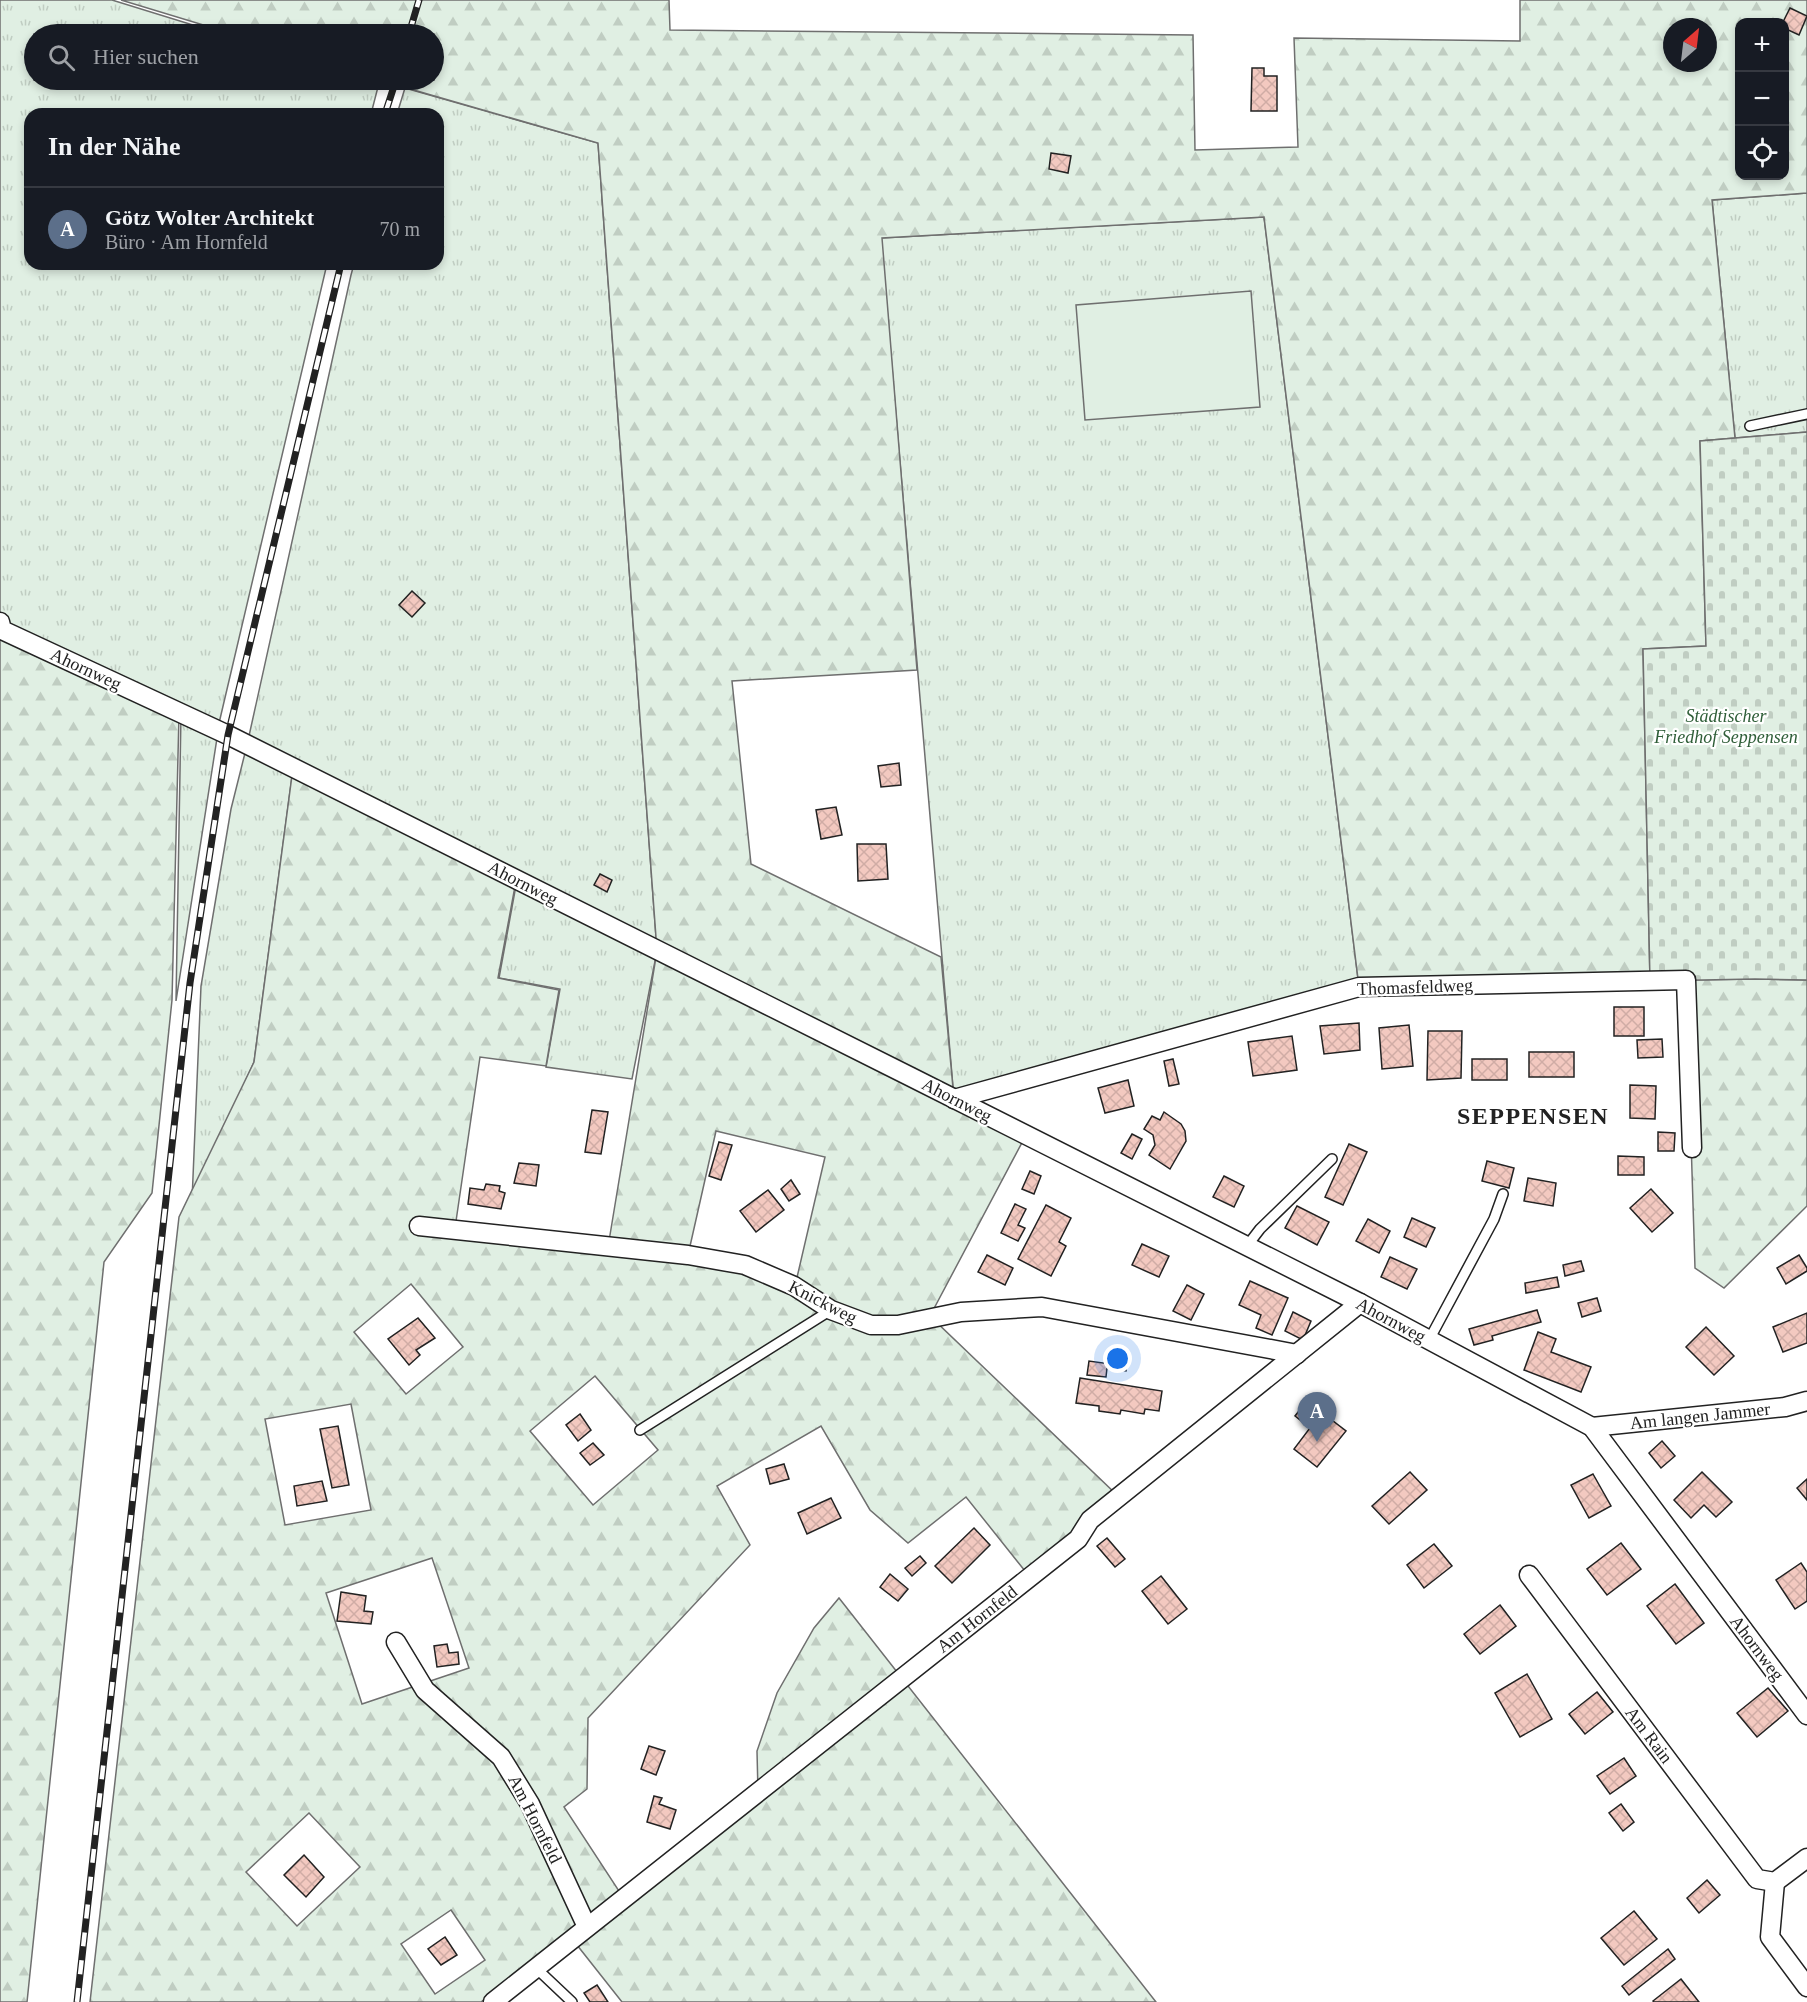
<!DOCTYPE html>
<html lang="de">
<head>
<meta charset="utf-8">
<style>
  :root { --surface:#171b24; --page:#242831; --text:#f1f3f6; --muted:#9ea1a6; --line:#363941; --accent:#c62828 }
  body { margin:0; font-family:"Times New Roman",serif; background:var(--page); color:var(--text) }
  .controls { position:absolute; right:18px; top:18px; display:grid; overflow:hidden; border-radius:12px; box-shadow:0 3px 9px #0003 }
  .controls button { width:54px; height:54px; display:grid; place-items:center; padding:0; border:0; border-bottom:2px solid var(--line); background:var(--surface); color:var(--text); font:30px sans-serif }
  .compass { position:absolute; left:1663px; top:18px; width:54px; height:54px; border-radius:50%; background:var(--surface); box-shadow:0 3px 9px #0003; rotate:28deg }
  .you { position:absolute; left:1118px; top:1359px; width:21px; height:21px; margin:-15px; border:4px solid #fff; border-radius:50%; background:#1a73e8; box-shadow:0 0 0 9px #1a73e833 }
  .badge { display:grid; place-items:center; width:39px; height:39px; border-radius:50%; background:var(--accent); color:#fff; font-size:20px; font-weight:700 }
  .pin { position:absolute; translate:-50% -50px; filter:drop-shadow(0 2px 3px #0008) }
  .pin::after { content:''; position:absolute; top:32px; width:21px; height:18px; background:inherit; clip-path:polygon(0 0,100% 0,50% 100%) }
  .list { margin:0; padding:0; list-style:none }
  h2 { display:flex; justify-content:space-between; align-items:center; height:78px; margin:0; padding:0 24px; font-size:26px }
  h2 small { font-size:20px; font-weight:400; color:var(--muted) }
  .list li { display:grid; grid-template-columns:39px 1fr auto; gap:18px; align-items:center; box-sizing:border-box; height:84px; padding:0 24px; border-top:2px solid var(--line) }
  .list b { display:block; font-size:22px; white-space:nowrap }
  .list p { margin:0; font-size:20px; white-space:nowrap; color:var(--muted) }
  .list em { font-size:20px; font-style:normal; color:var(--muted) }
  .icon { flex:none; width:33px; height:33px; fill:none; stroke:currentColor; stroke-width:2; stroke-linecap:round; stroke-linejoin:round }
  .map { position:relative; flex:none; width:1807px; height:2002px; overflow:hidden }
  .search { position:absolute; background:var(--surface); box-shadow:0 3px 9px #0003; left:24px; top:24px; width:420px; height:66px; display:flex; align-items:center; gap:15px; box-sizing:border-box; padding:0 21px; border-radius:33px; color:var(--muted); font-size:22px }
  .panel { position:absolute; background:var(--surface); box-shadow:0 3px 9px #0003; left:24px; top:108px; width:420px; height:162px; border-radius:18px }
  .map>svg:first-child { display:block }
  .grass { fill:url(#grass-tufts); stroke:#6f6f6f; stroke-width:1.5 }
  .forest { fill:url(#forest-firs); stroke:#6f6f6f; stroke-width:1.5; fill-rule:evenodd }
  .cemetery { fill:url(#cemetery-stones); stroke:#6f6f6f; stroke-width:1.5 }
  .green { fill:#e0efe3; stroke:#6f6f6f; stroke-width:1.5 }
  .building { fill:url(#building-cross-hatch); stroke:#222; stroke-width:1.5 }
  .lines { fill:none; stroke-linecap:round; stroke-linejoin:round }
  .service-casing { stroke:#222; stroke-width:12 }
  .minor-casing { stroke:#222; stroke-width:21 }
  .service { stroke:#fff; stroke-width:9 }
  .minor { stroke:#fff; stroke-width:18 }
  .rail-casing { stroke:#222; stroke-width:7 }
  .rail { stroke:#fff; stroke-width:4.5; stroke-dasharray:14; stroke-linecap:butt }
  .labels { text-anchor:middle; stroke-width:4.5; stroke-linejoin:round; paint-order:stroke }
  .street-label { font-size:18px; fill:#222; stroke:#fff }
  .park-label { font-size:18px; font-style:italic; fill:#2f5e38; stroke:#fff }
  .district-label { font-size:24px; font-weight:bold; letter-spacing:1.5px; fill:#222; stroke:#fff }
</style>
</head>
<body>
<div class="map">
<svg width="1807" height="2002" viewBox="0 0 1807 2002">
  <defs>
    <pattern id="grass-tufts" width="24" height="20" patternUnits="userSpaceOnUse" patternTransform="scale(1.5)"><rect width="24" height="20" fill="#e0efe3"/><path d="M3 7l-1-3M5 7V3M7 7l1-3M15 17l-1-3M17 17v-4M19 17l1-3" fill="none" stroke="#c0cdc2"/></pattern>
    <pattern id="forest-firs" width="22" height="20" patternUnits="userSpaceOnUse" patternTransform="scale(1.5)"><rect width="22" height="20" fill="#e0efe3"/><path d="M5 1l3.5 6h-7zM16 11l3.5 6h-7z" fill="#c0cdc2"/></pattern>
    <pattern id="cemetery-stones" width="16" height="16" patternUnits="userSpaceOnUse" patternTransform="scale(1.5)"><rect width="16" height="16" fill="#e0efe3"/><path d="M2 7V4a2 2 0 0 1 4 0v3zM10 15v-3a2 2 0 0 1 4 0v3z" fill="#c0cdc2"/></pattern>
    <pattern id="building-cross-hatch" width="8" height="8" patternUnits="userSpaceOnUse" patternTransform="scale(1.5)"><rect width="8" height="8" fill="#f3c9c0"/><path d="M0 0l8 8M0 8l8-8" fill="none" stroke="#d0aca5"/></pattern>
  </defs>
  <rect width="100%" height="100%" fill="#fff"/>
  <g class="grass">
    <polygon points="0,0 112,0 222,34 34,34 34,80 367,80 379,83 371,114 30,114 30,264 327,264 220,719 176,1001 181,714 0,622"/>
    <polygon points="405,88 598,143 657,951 632,1079 546,1067 560,989 499,978 517,880 293,769 254,1062 192,1201 201,986 231,809 247,745 351,275 354,264 438,264 438,114 397,114"/>
    <polygon points="1807,193 1807,432 1735,438 1712,200"/>
    <polygon points="1264,217 1359,987 954,1099 881,238"/>
  </g>
  <g class="forest">
    <path d="M121,0H669L670,30L1193,35L1195,150L1298,147L1294,38L1520,41V0H1807V193L1712,200L1735,438L1700,441L1706,646L1643,649L1650,981L1359,987L1264,217L882,238L917,670L732,681L751,864L941,957L954,1099L1026,1135L930,1316L1118,1496L1029,1576L966,1497L908,1543L870,1510L821,1426L717,1486L750,1545L588,1718L587,1789L564,1807L619,1891L481,2002H90L179,1217L254,1062L293,768L516,881L498,978L559,990L546,1066L480,1057L455,1228L608,1247L657,951L598,143L379,80H434V34H233ZM1740,22H1784V176H1740ZM1672,27H1708V63H1672ZM716,1131L825,1157L795,1286L688,1255ZM411,1284L463,1347L406,1394L354,1332ZM595,1376L658,1450L593,1505L530,1431ZM351,1404L371,1510L285,1525L265,1419ZM432,1558L469,1668L362,1704L326,1593ZM309,1813L360,1867L297,1926L246,1872ZM451,1910L485,1960L435,1994L401,1944Z"/>
    <polygon points="0,633 179,715 172,1000 152,1193 104,1262 27,2002 0,2002"/>
    <polygon points="1755,979 1807,980 1807,1206 1724,1288 1695,1268 1686,980"/>
    <polygon points="839,1598 1156,2002 622,2002 577,1945 758,1792 757,1751 777,1693 814,1628"/>
  </g>
  <polygon class="cemetery" points="1807,432 1807,980 1755,979 1650,981 1643,649 1706,646 1700,441"/>
  <polygon class="green" points="1251,291 1260,407 1085,420 1076,305"/>
  <g class="building">
    <polygon points="1790,8 1807,16 1799,35 1784,28 1784,22 1783,22"/>
    <polygon points="1252,68 1264,68 1264,76 1277,76 1277,111 1251,111"/>
    <polygon points="1051,153 1071,156 1068,173 1049,169"/>
    <polygon points="412,591 425,603 412,617 399,605"/>
    <polygon points="899,763 901,785 881,787 878,766"/>
    <polygon points="836,807 842,835 821,839 816,810"/>
    <polygon points="857,844 886,844 888,879 858,881"/>
    <polygon points="600,874 612,880 607,892 594,885"/>
    <rect x="1614" y="1007" width="30" height="29"/>
    <polygon points="1359,1023 1360,1050 1324,1054 1320,1026"/>
    <polygon points="1409,1025 1413,1066 1382,1069 1379,1028"/>
    <polygon points="1428,1031 1462,1031 1461,1078 1427,1080"/>
    <polygon points="1292,1036 1297,1070 1253,1076 1248,1042"/>
    <polygon points="1662,1039 1663,1057 1638,1058 1637,1040"/>
    <rect x="1529" y="1052" width="45" height="25"/>
    <polygon points="1173,1059 1179,1084 1169,1086 1164,1061"/>
    <rect x="1472" y="1059" width="35" height="21"/>
    <polygon points="1128,1080 1134,1106 1105,1113 1098,1088"/>
    <polygon points="1630,1085 1656,1086 1655,1119 1630,1118"/>
    <polygon points="592,1110 608,1112 601,1154 585,1152"/>
    <polygon points="1164,1112 1181,1124 1185,1131 1186,1141 1170,1169 1149,1155 1155,1145 1153,1135 1144,1129 1152,1116 1160,1120"/>
    <polygon points="1658,1132 1675,1133 1674,1151 1658,1151"/>
    <polygon points="1132,1134 1142,1139 1132,1159 1121,1153"/>
    <polygon points="719,1142 732,1145 721,1180 709,1176"/>
    <polygon points="1349,1144 1367,1152 1343,1205 1325,1197"/>
    <polygon points="1618,1156 1644,1157 1644,1175 1618,1175"/>
    <polygon points="1487,1161 1514,1168 1509,1188 1482,1181"/>
    <polygon points="519,1163 539,1165 536,1186 514,1183"/>
    <polygon points="1030,1171 1041,1176 1034,1194 1022,1189"/>
    <polygon points="1224,1176 1244,1186 1234,1207 1213,1197"/>
    <polygon points="1528,1178 1556,1183 1553,1206 1524,1201"/>
    <polygon points="791,1180 800,1194 789,1201 781,1189"/>
    <polygon points="486,1184 500,1186 499,1191 505,1193 501,1209 468,1204 470,1188 484,1190"/>
    <polygon points="1651,1189 1673,1213 1652,1232 1630,1208"/>
    <polygon points="768,1190 784,1210 756,1232 740,1211"/>
    <polygon points="1015,1204 1026,1209 1018,1225 1025,1228 1018,1241 1001,1233"/>
    <polygon points="1046,1205 1071,1218 1059,1242 1066,1246 1051,1276 1018,1259"/>
    <polygon points="1297,1206 1329,1222 1317,1245 1285,1228"/>
    <polygon points="1412,1218 1435,1228 1426,1247 1404,1237"/>
    <polygon points="1368,1219 1390,1231 1379,1253 1356,1241"/>
    <polygon points="1142,1244 1169,1256 1159,1277 1132,1265"/>
    <polygon points="987,1255 1013,1268 1005,1285 978,1272"/>
    <polygon points="1799,1255 1807,1268 1807,1271 1786,1284 1777,1268"/>
    <polygon points="1390,1257 1417,1269 1407,1289 1381,1277"/>
    <polygon points="1581,1261 1584,1271 1565,1276 1563,1265"/>
    <polygon points="1557,1277 1559,1287 1526,1293 1525,1283"/>
    <polygon points="1250,1281 1288,1298 1272,1335 1256,1328 1261,1315 1239,1305"/>
    <polygon points="1187,1285 1204,1294 1191,1320 1173,1311"/>
    <polygon points="1597,1298 1601,1311 1582,1317 1578,1303"/>
    <polygon points="1537,1310 1541,1322 1492,1336 1493,1340 1474,1345 1469,1329"/>
    <polygon points="1293,1312 1311,1321 1303,1340 1285,1331"/>
    <polygon points="1807,1313 1807,1343 1783,1352 1773,1327"/>
    <polygon points="418,1318 435,1338 416,1350 420,1355 409,1365 388,1339"/>
    <polygon points="1706,1327 1734,1356 1714,1375 1686,1347"/>
    <polygon points="1538,1332 1556,1339 1551,1352 1591,1367 1581,1392 1524,1370"/>
    <polygon points="1111,1353 1128,1355 1126,1371 1107,1368 1106,1377 1087,1375 1089,1361 1110,1364"/>
    <polygon points="1080,1378 1162,1391 1159,1411 1145,1409 1144,1414 1121,1410 1120,1414 1099,1411 1099,1406 1076,1403"/>
    <polygon points="1307,1401 1346,1431 1317,1467 1294,1449 1310,1428 1295,1416"/>
    <polygon points="580,1414 591,1430 578,1441 566,1425"/>
    <polygon points="338,1426 349,1485 332,1488 320,1429"/>
    <polygon points="1662,1441 1675,1456 1661,1468 1649,1453"/>
    <polygon points="593,1443 604,1455 590,1465 580,1453"/>
    <polygon points="784,1464 789,1479 770,1484 766,1469"/>
    <polygon points="1410,1472 1427,1490 1389,1524 1372,1506"/>
    <polygon points="1702,1472 1732,1502 1716,1517 1704,1505 1691,1518 1674,1500"/>
    <polygon points="1593,1474 1611,1506 1589,1518 1571,1485"/>
    <polygon points="1807,1479 1807,1500 1797,1488"/>
    <polygon points="322,1481 327,1501 297,1506 294,1486"/>
    <polygon points="831,1498 841,1518 807,1534 798,1513"/>
    <polygon points="974,1528 990,1545 952,1583 935,1566"/>
    <polygon points="1107,1538 1125,1559 1115,1567 1097,1546"/>
    <polygon points="1621,1543 1641,1569 1607,1595 1587,1569"/>
    <polygon points="1434,1544 1452,1566 1424,1588 1407,1565"/>
    <polygon points="920,1556 926,1563 912,1576 905,1568"/>
    <polygon points="1801,1563 1807,1572 1807,1601 1795,1609 1776,1580"/>
    <polygon points="890,1574 908,1589 898,1601 880,1587"/>
    <polygon points="1161,1576 1187,1609 1168,1624 1142,1591"/>
    <polygon points="1675,1584 1704,1623 1676,1644 1647,1606"/>
    <polygon points="341,1592 366,1596 364,1611 373,1612 371,1624 337,1621"/>
    <polygon points="1500,1605 1516,1626 1480,1654 1464,1634"/>
    <polygon points="447,1644 449,1653 458,1652 459,1664 437,1667 434,1646"/>
    <polygon points="1527,1674 1552,1719 1520,1737 1495,1693"/>
    <polygon points="1768,1688 1788,1711 1757,1737 1737,1713"/>
    <polygon points="1597,1692 1613,1712 1585,1734 1569,1714"/>
    <polygon points="649,1746 665,1751 656,1775 641,1769"/>
    <polygon points="1624,1758 1636,1776 1610,1794 1597,1776"/>
    <polygon points="654,1796 662,1798 659,1804 676,1810 670,1829 647,1822"/>
    <polygon points="1621,1804 1634,1822 1623,1831 1609,1813"/>
    <polygon points="304,1855 324,1877 306,1897 284,1875"/>
    <polygon points="1707,1880 1720,1895 1699,1913 1687,1898"/>
    <polygon points="1634,1911 1657,1939 1624,1965 1601,1938"/>
    <polygon points="445,1937 457,1955 441,1965 428,1949"/>
    <polygon points="1668,1949 1675,1959 1629,1995 1622,1986"/>
    <polygon points="1681,1979 1699,2002 1654,2002 1653,2001"/>
    <polygon points="597,1985 608,2002 590,2002 584,1993"/>
  </g>
  <g class="lines">
    <defs>
      <g id="service">
        <polyline points="1750,426 1807,414"/>
        <polyline points="1247,1246 1260,1229 1332,1159"/>
        <polyline points="1429,1340 1494,1219 1503,1194"/>
        <polyline points="640,1430 831,1310"/>
        <polyline points="536,1968 572,2002"/>
      </g>
      <g id="minor">
        <polyline points="0,622 2,630 228,735 911,1077 1360,1303 1592,1427 1807,1715"/>
        <polyline points="954,1099 1359,987 1686,980 1692,1148"/>
        <polyline points="419,1226 688,1255 745,1265 794,1286 831,1310 871,1325 898,1325 961,1312 1042,1307 1297,1354"/>
        <polyline points="1592,1427 1785,1407 1807,1401"/>
        <polyline points="1529,1575 1757,1879 1775,1882 1807,1858"/>
        <polyline points="396,1642 425,1690 501,1757 530,1804 587,1927"/>
        <polyline points="1775,1882 1770,1937 1807,1987"/>
        <polyline points="493,2002 1078,1539 1090,1520 1360,1303"/>
      </g>
    </defs>
    <use href="#service" class="service-casing"/>
    <use href="#minor" class="minor-casing"/>
    <use href="#service" class="service"/>
    <use href="#minor" class="minor"/>
    <defs>
      <g id="rail">
        <polyline points="409,34 419,0"/>
        <polyline points="385,114 396,80"/>
        <polyline points="77,2002 190,983 228,735 341,264"/>
      </g>
    </defs>
    <use href="#rail" class="rail-casing"/>
    <use href="#rail" class="rail"/>
  </g>
  <g class="labels">
    <g class="street-label">
      <text transform="translate(86 669) rotate(25)" y="6">Ahornweg</text>
      <text transform="translate(523 883) rotate(27)" y="6">Ahornweg</text>
      <text transform="translate(1415 987) rotate(-2)" y="6">Thomasfeldweg</text>
      <text transform="translate(957 1100) rotate(27)" y="6">Ahornweg</text>
      <text transform="translate(823 1302) rotate(27)" y="6">Knickweg</text>
      <text transform="translate(1391 1320) rotate(28)" y="6">Ahornweg</text>
      <text transform="translate(1700 1416) rotate(-6)" y="6">Am langen Jammer</text>
      <text transform="translate(977 1619) rotate(-38)" y="6">Am Hornfeld</text>
      <text transform="translate(1757 1648) rotate(53)" y="6">Ahornweg</text>
      <text transform="translate(1649 1735) rotate(53)" y="6">Am Rain</text>
      <text transform="translate(535 1819) rotate(63)" y="6">Am Hornfeld</text>
    </g>
    <g class="park-label">
      <text x="1726" y="722">Städtischer<tspan x="1726" dy="21">Friedhof Seppensen</tspan></text>
    </g>
    <g class="district-label">
      <text x="1533" y="1124">SEPPENSEN</text>
    </g>
  </g>
</svg>
<div class="controls">
<button>+</button>
<button>−</button>
<button><svg class="icon" aria-label="locate" viewBox="0 0 24 24"><circle cx="12" cy="12" r="6"/><path d="M12 2v4M12 18v4M2 12h4M18 12h4"/></svg></button>
</div>
<svg class="compass" viewBox="-18 -18 36 36"><path d="M0-13l5 13h-10z" fill="#e53935"/><path d="M0 13l5-13h-10z" fill="#9ea1a6"/></svg>
<div class="you"></div>
<div class="pin badge" style="left:1317px;top:1442px;background:#5c6f8a">A</div>
<div class="search"><svg class="icon" aria-label="search" viewBox="0 0 24 24"><circle cx="10" cy="10" r="6"/><path d="M15 15l6 6"/></svg>Hier suchen</div>
<section class="panel">
<h2>In der Nähe<small></small></h2>
<ul class="list">
<li><span class="badge" style="background:#5c6f8a">A</span><div><b>Götz Wolter Architekt</b><p>Büro · Am Hornfeld</p></div><em>70 m</em></li>
</ul>
</section>
</div>
</body>
</html>
